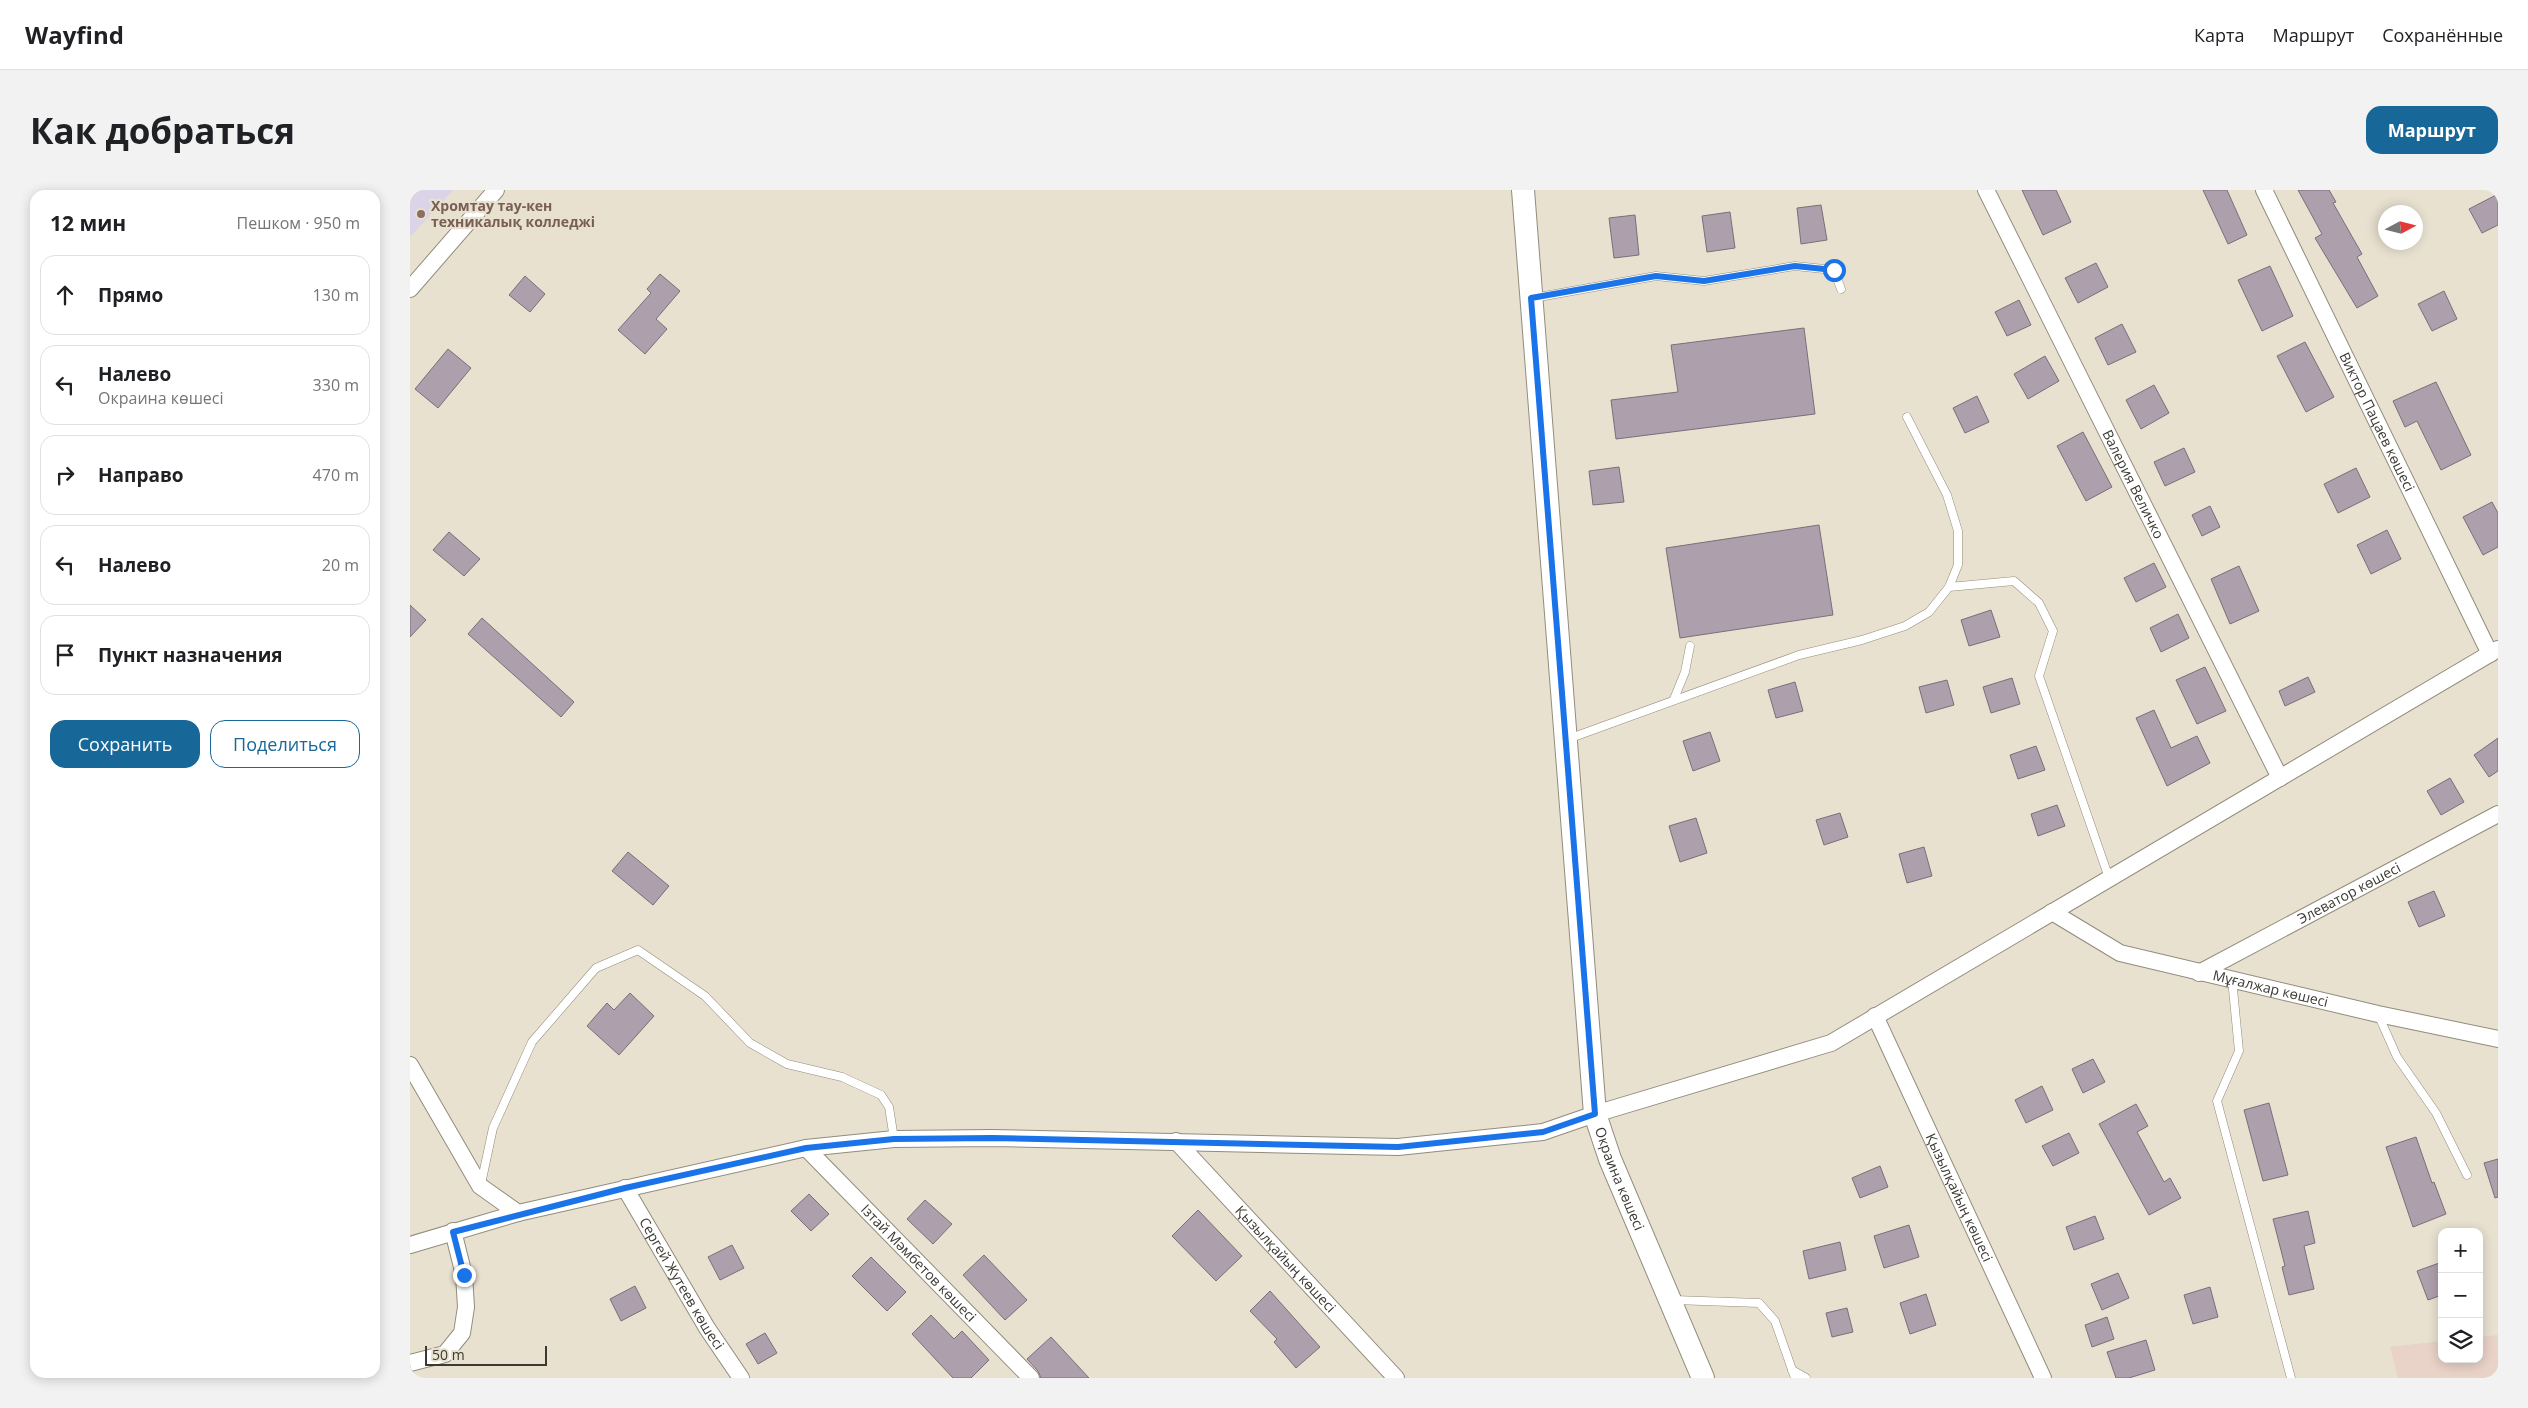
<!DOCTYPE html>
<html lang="ru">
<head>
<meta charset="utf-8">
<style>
  :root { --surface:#fff; --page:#f2f2f2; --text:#202124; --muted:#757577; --line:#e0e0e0; --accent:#186799 }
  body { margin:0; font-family:"Open Sans",sans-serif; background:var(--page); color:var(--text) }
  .controls { position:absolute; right:15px; bottom:15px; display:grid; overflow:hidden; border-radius:10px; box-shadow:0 2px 12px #0003 }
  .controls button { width:45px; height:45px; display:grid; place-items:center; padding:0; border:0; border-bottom:1px solid var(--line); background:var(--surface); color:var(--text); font:25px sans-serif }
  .compass { position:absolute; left:1968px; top:15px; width:45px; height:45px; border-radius:50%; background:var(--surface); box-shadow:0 2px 12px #0003; rotate:83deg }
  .scale { position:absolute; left:15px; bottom:12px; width:122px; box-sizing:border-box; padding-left:5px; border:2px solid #3b3932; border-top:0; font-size:14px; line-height:18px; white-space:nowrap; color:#3b3932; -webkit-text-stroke:4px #e8e1d0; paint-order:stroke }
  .stop { position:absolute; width:15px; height:15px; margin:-11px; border:4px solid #1a73e8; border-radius:50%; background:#fff }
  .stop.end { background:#1a73e8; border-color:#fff; box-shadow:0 1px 5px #0008 }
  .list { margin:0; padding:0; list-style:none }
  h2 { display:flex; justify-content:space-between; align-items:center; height:65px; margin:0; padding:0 20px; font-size:21px }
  h2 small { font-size:16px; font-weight:400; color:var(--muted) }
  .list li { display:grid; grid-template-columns:32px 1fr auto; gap:15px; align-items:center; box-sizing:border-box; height:80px; margin:0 10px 10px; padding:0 10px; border:1px solid var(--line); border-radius:15px }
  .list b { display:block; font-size:19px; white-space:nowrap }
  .list p { margin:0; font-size:16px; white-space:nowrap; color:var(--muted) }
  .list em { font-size:16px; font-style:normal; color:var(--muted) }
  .actions { display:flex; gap:10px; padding:15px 20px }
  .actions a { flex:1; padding:11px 0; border:1px solid var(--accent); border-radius:15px; text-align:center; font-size:18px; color:var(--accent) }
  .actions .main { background:var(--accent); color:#fff }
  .icon { flex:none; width:28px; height:28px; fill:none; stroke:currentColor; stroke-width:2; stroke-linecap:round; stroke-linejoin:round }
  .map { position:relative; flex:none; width:2088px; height:1188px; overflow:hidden; border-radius:15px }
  header { display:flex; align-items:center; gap:30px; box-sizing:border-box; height:70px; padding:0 25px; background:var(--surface); border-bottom:1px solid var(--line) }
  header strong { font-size:24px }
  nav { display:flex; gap:28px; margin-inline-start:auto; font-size:18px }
  .intro { display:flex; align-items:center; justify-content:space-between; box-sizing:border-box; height:120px; padding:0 30px }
  h1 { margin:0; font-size:35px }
  .button { padding:12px 22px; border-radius:15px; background:var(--accent); color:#fff; font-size:18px; font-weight:700 }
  main { display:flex; gap:30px; padding:0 30px }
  aside { flex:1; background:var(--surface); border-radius:15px; box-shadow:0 2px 12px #0003 }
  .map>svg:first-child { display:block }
  .industrial { fill:#e9d2c7 }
  .education { fill:#dbd3e8 }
  .building { fill:#ad9fac; stroke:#7b6e7a }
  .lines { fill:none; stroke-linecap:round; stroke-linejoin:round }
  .lane-casing { stroke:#928c7c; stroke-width:9 }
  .street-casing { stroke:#928c7c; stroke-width:18 }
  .secondary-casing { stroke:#928c7c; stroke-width:24 }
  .lane { stroke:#fff; stroke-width:8 }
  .street { stroke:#fff; stroke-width:16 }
  .secondary { stroke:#fff; stroke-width:22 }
  .route { stroke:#1a73e8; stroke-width:6 }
  .education-dot { fill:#8d6e63; stroke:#e8e1d0; stroke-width:2 }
  .labels { text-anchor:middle; stroke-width:4.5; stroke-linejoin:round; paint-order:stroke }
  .education-label { font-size:14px; font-weight:bold; fill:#785e54; stroke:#e8e1d0; text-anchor:start }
  .street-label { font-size:14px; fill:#3b3932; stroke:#e8e1d0 }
</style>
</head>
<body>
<header>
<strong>Wayfind</strong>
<nav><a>Карта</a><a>Маршрут</a><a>Сохранённые</a></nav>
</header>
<div class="intro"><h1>Как добраться</h1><a class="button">Маршрут</a></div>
<main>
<aside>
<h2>12 мин<small>Пешком · 950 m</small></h2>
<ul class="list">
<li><svg class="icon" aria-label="ahead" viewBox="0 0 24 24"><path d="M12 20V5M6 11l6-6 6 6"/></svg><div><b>Прямо</b></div><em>130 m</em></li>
<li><svg class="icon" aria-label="left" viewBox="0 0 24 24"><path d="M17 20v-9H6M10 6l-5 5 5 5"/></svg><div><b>Налево</b><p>Окраина көшесі</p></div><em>330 m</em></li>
<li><svg class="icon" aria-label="right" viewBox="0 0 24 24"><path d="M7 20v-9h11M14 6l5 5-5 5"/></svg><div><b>Направо</b></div><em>470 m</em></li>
<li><svg class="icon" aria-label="left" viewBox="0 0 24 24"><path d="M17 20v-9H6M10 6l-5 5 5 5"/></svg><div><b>Налево</b></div><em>20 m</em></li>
<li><svg class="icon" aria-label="arrive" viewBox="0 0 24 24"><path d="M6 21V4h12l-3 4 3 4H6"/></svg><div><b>Пункт назначения</b></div></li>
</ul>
<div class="actions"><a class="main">Сохранить</a><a>Поделиться</a></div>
</aside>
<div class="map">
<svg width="2088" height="1188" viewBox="0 0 2088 1188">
  <rect width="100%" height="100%" fill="#e8e1d0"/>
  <polygon class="industrial" points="2088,1145 2088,1188 1988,1188 1980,1157 2032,1151 2032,1169 2069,1169 2069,1147"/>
  <polygon class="education" points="0,0 43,0 0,47"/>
  <g class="building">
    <polygon points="1612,0 1646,0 1661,32 1633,45"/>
    <polygon points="1793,0 1817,0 1837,45 1818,54"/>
    <polygon points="1888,0 1919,0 1926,12 1923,13 1952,64 1947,67 1968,106 1947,118 1905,48 1912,44"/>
    <polygon points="2088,4 2088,35 2072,43 2059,19"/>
    <polygon points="1411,15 1417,50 1391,54 1387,18"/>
    <polygon points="1320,22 1325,58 1297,62 1292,26"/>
    <polygon points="1225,25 1229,65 1204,68 1199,28"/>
    <polygon points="1686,73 1698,97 1668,113 1655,88"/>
    <polygon points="1860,76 1883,126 1852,141 1828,90"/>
    <polygon points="250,84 270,101 246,129 257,139 235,164 208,140 241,103 237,99"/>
    <polygon points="115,86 135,104 120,122 99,105"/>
    <polygon points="2034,101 2047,129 2022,141 2008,114"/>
    <polygon points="1609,110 1621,135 1597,146 1585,122"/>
    <polygon points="1712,134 1726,162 1698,175 1685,148"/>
    <polygon points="1394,138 1405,224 1206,249 1201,210 1268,202 1261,155"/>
    <polygon points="1895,152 1924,207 1896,222 1867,166"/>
    <polygon points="38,159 61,178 28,218 5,199"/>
    <polygon points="1635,166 1649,191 1618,209 1604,184"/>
    <polygon points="2026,192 2061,265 2031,280 2007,231 1995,237 1983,211"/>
    <polygon points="1744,195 1759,223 1731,239 1716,210"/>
    <polygon points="1567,206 1579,232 1555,243 1543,218"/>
    <polygon points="1673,242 1702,297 1676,311 1647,256"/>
    <polygon points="1774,258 1785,282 1755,296 1744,272"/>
    <polygon points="1209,277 1214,312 1183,315 1179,281"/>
    <polygon points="1946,278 1960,307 1928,323 1914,294"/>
    <polygon points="2082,312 2088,323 2088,357 2073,365 2053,327"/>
    <polygon points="1800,316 1810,337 1792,346 1782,325"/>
    <polygon points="1409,335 1423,425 1270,448 1256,358"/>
    <polygon points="1977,340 1991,369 1961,384 1947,355"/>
    <polygon points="39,342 70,369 54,386 23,360"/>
    <polygon points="1744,373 1756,397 1726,412 1714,388"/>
    <polygon points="1829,376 1849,421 1820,434 1801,389"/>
    <polygon points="0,415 16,430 0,447"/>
    <polygon points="1581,420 1590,447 1559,456 1551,430"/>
    <polygon points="1768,424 1779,448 1751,462 1740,438"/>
    <polygon points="72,428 164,512 151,527 58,444"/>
    <polygon points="1795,477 1816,521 1787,534 1766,490"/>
    <polygon points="1898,487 1905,502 1875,516 1869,501"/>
    <polygon points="1602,488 1610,514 1581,523 1573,497"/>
    <polygon points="1537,490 1544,515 1516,523 1509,497"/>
    <polygon points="1385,492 1393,521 1366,528 1358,500"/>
    <polygon points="1744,520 1761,558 1787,546 1800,573 1757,596 1726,528"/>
    <polygon points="1300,542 1310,571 1283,581 1273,551"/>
    <polygon points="2088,548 2088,581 2079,587 2064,565"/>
    <polygon points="1626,556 1635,580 1608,589 1600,565"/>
    <polygon points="2040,588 2054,612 2031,625 2017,601"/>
    <polygon points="1647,615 1655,636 1628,646 1621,624"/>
    <polygon points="1430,623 1438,647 1414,655 1406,630"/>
    <polygon points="1286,628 1297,663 1270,672 1259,636"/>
    <polygon points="1514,657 1522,686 1497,693 1489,664"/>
    <polygon points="218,662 259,696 243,715 202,681"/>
    <polygon points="2024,701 2035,726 2009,737 1998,712"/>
    <polygon points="220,803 244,826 209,865 177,836 197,813 204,820"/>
    <polygon points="1683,869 1695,892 1673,903 1662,879"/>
    <polygon points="1632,896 1643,920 1616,933 1605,910"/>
    <polygon points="1859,913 1878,985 1853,991 1834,920"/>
    <polygon points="1726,914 1738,936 1727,942 1754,992 1760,988 1771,1008 1739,1025 1689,934"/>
    <polygon points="1659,943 1669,963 1643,976 1632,956"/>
    <polygon points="2006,947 2022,993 2024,992 2036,1024 2003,1037 1976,957"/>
    <polygon points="2088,969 2088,1007 2085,1008 2074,973"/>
    <polygon points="1470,976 1478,997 1450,1008 1442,988"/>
    <polygon points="399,1004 419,1024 401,1041 381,1021"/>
    <polygon points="515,1010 542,1034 523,1054 497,1029"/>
    <polygon points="788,1020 832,1066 806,1091 762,1046"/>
    <polygon points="1898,1021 1905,1053 1894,1056 1904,1099 1879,1105 1872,1077 1875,1076 1863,1029"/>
    <polygon points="1685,1026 1694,1049 1664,1060 1656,1037"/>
    <polygon points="1499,1035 1509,1067 1474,1078 1464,1046"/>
    <polygon points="1430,1052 1436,1080 1399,1089 1393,1061"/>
    <polygon points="322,1055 334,1078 310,1090 298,1067"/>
    <polygon points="574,1065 617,1110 595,1130 553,1085"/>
    <polygon points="461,1067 496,1102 477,1121 442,1086"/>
    <polygon points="2032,1072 2032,1105 2018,1110 2007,1081"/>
    <polygon points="1708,1083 1719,1108 1692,1120 1681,1094"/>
    <polygon points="225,1096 236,1118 211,1131 200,1109"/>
    <polygon points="1800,1097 1808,1127 1783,1134 1774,1105"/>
    <polygon points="860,1101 910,1157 886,1178 864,1152 867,1149 840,1121"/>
    <polygon points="1516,1104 1526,1135 1500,1144 1490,1113"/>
    <polygon points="1437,1118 1443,1142 1422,1147 1416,1123"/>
    <polygon points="521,1125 544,1149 552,1141 579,1170 561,1188 543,1188 502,1144"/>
    <polygon points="1697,1127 1704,1149 1682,1157 1675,1135"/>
    <polygon points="355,1143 367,1163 348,1174 336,1154"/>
    <polygon points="641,1147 679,1188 631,1188 628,1181 617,1169"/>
    <polygon points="1736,1150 1745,1180 1719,1188 1706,1188 1697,1162"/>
  </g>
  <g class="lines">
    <defs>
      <g id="lane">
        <polyline points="1123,108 1246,86 1294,91 1385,76 1424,80 1431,99"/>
        <polyline points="1539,397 1604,391 1629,413 1643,441 1629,486 1699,688"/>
        <polyline points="1264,509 1275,482 1280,456"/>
        <polyline points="1158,549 1389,465 1452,450 1495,436 1519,422 1539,397 1548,375 1548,341 1537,305 1497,227"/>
        <polyline points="1822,789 1829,861 1807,911 1881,1188"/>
        <polyline points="1968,824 1987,867 2026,923 2057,985"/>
        <polyline points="71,994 83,938 122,852 186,778 228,760 295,806 340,853 377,874 432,887 471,905 479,917 484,949"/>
        <polyline points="1264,1110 1349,1113 1365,1131 1385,1188"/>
        <polyline points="1382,1180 1396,1188"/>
      </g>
      <g id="street">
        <path id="s1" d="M1576,0L1870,588"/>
        <path id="s2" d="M1854,0L2080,464"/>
        <polyline points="0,99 86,0"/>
        <path id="s3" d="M1642,722L1710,763L1968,824L2088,849"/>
        <path id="s4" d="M1789,783L2088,624"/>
        <path id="s5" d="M1465,826L1633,1188"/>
        <polyline points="0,875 70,996 108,1023"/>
        <path id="s6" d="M766,951L986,1188"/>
        <path id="s7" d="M396,958L621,1188"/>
        <path id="s8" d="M215,998L297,1138L331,1188"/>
        <polyline points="0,1055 108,1023 396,958 484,949 582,948 988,957 1133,942 1185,924 1421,853 2088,459"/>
        <polyline points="0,1173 35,1164 52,1143 56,1117 54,1085 43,1041"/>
      </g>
      <g id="secondary">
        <path id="s9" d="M1113,0L1185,924L1200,969L1293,1188"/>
      </g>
    </defs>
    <use href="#lane" class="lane-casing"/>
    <use href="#street" class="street-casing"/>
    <use href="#secondary" class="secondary-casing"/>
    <use href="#lane" class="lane"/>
    <use href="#street" class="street"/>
    <use href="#secondary" class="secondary"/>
  </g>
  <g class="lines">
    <polyline class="route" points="54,1085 43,1042 215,998 396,958 484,949 582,948 988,957 1133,942 1185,924 1121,108 1246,86 1294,91 1385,76 1424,80"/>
  </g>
  <circle class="education-dot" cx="11" cy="24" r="5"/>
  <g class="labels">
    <g class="education-label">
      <text x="21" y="21">Хромтау тау-кен<tspan x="21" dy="16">техникалық колледжі</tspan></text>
    </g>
    <g class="street-label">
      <text dy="5" stroke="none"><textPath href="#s2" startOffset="258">Виктор Пацаев көшесі</textPath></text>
      <text dy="5" stroke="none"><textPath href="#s1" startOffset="329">Валерия Величко</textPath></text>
      <text dy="5" stroke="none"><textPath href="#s4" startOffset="170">Элеватор көшесі</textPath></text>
      <text dy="5" stroke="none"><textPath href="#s3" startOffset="234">Мұғалжар көшесі</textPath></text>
      <text dy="5" stroke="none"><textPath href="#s9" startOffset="996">Окраина көшесі</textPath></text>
      <text dy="5" stroke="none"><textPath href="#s5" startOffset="200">Қызылқайың көшесі</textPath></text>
      <text dy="5" stroke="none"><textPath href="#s6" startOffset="161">Қызылқайың көшесі</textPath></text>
      <text dy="5" stroke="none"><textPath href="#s7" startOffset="161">Ізтай Мәмбетов көшесі</textPath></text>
      <text dy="5" stroke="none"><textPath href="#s8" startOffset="111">Сергей Жутеев көшесі</textPath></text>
    </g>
  </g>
</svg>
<div class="controls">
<button>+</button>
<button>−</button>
<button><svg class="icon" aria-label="layers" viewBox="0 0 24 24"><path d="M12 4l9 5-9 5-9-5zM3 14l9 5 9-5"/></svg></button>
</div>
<svg class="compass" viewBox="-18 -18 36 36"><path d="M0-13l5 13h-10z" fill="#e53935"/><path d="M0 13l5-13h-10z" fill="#757577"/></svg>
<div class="scale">50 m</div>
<div class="stop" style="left:1424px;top:80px"></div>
<div class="stop end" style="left:54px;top:1085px"></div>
</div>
</main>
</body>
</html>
